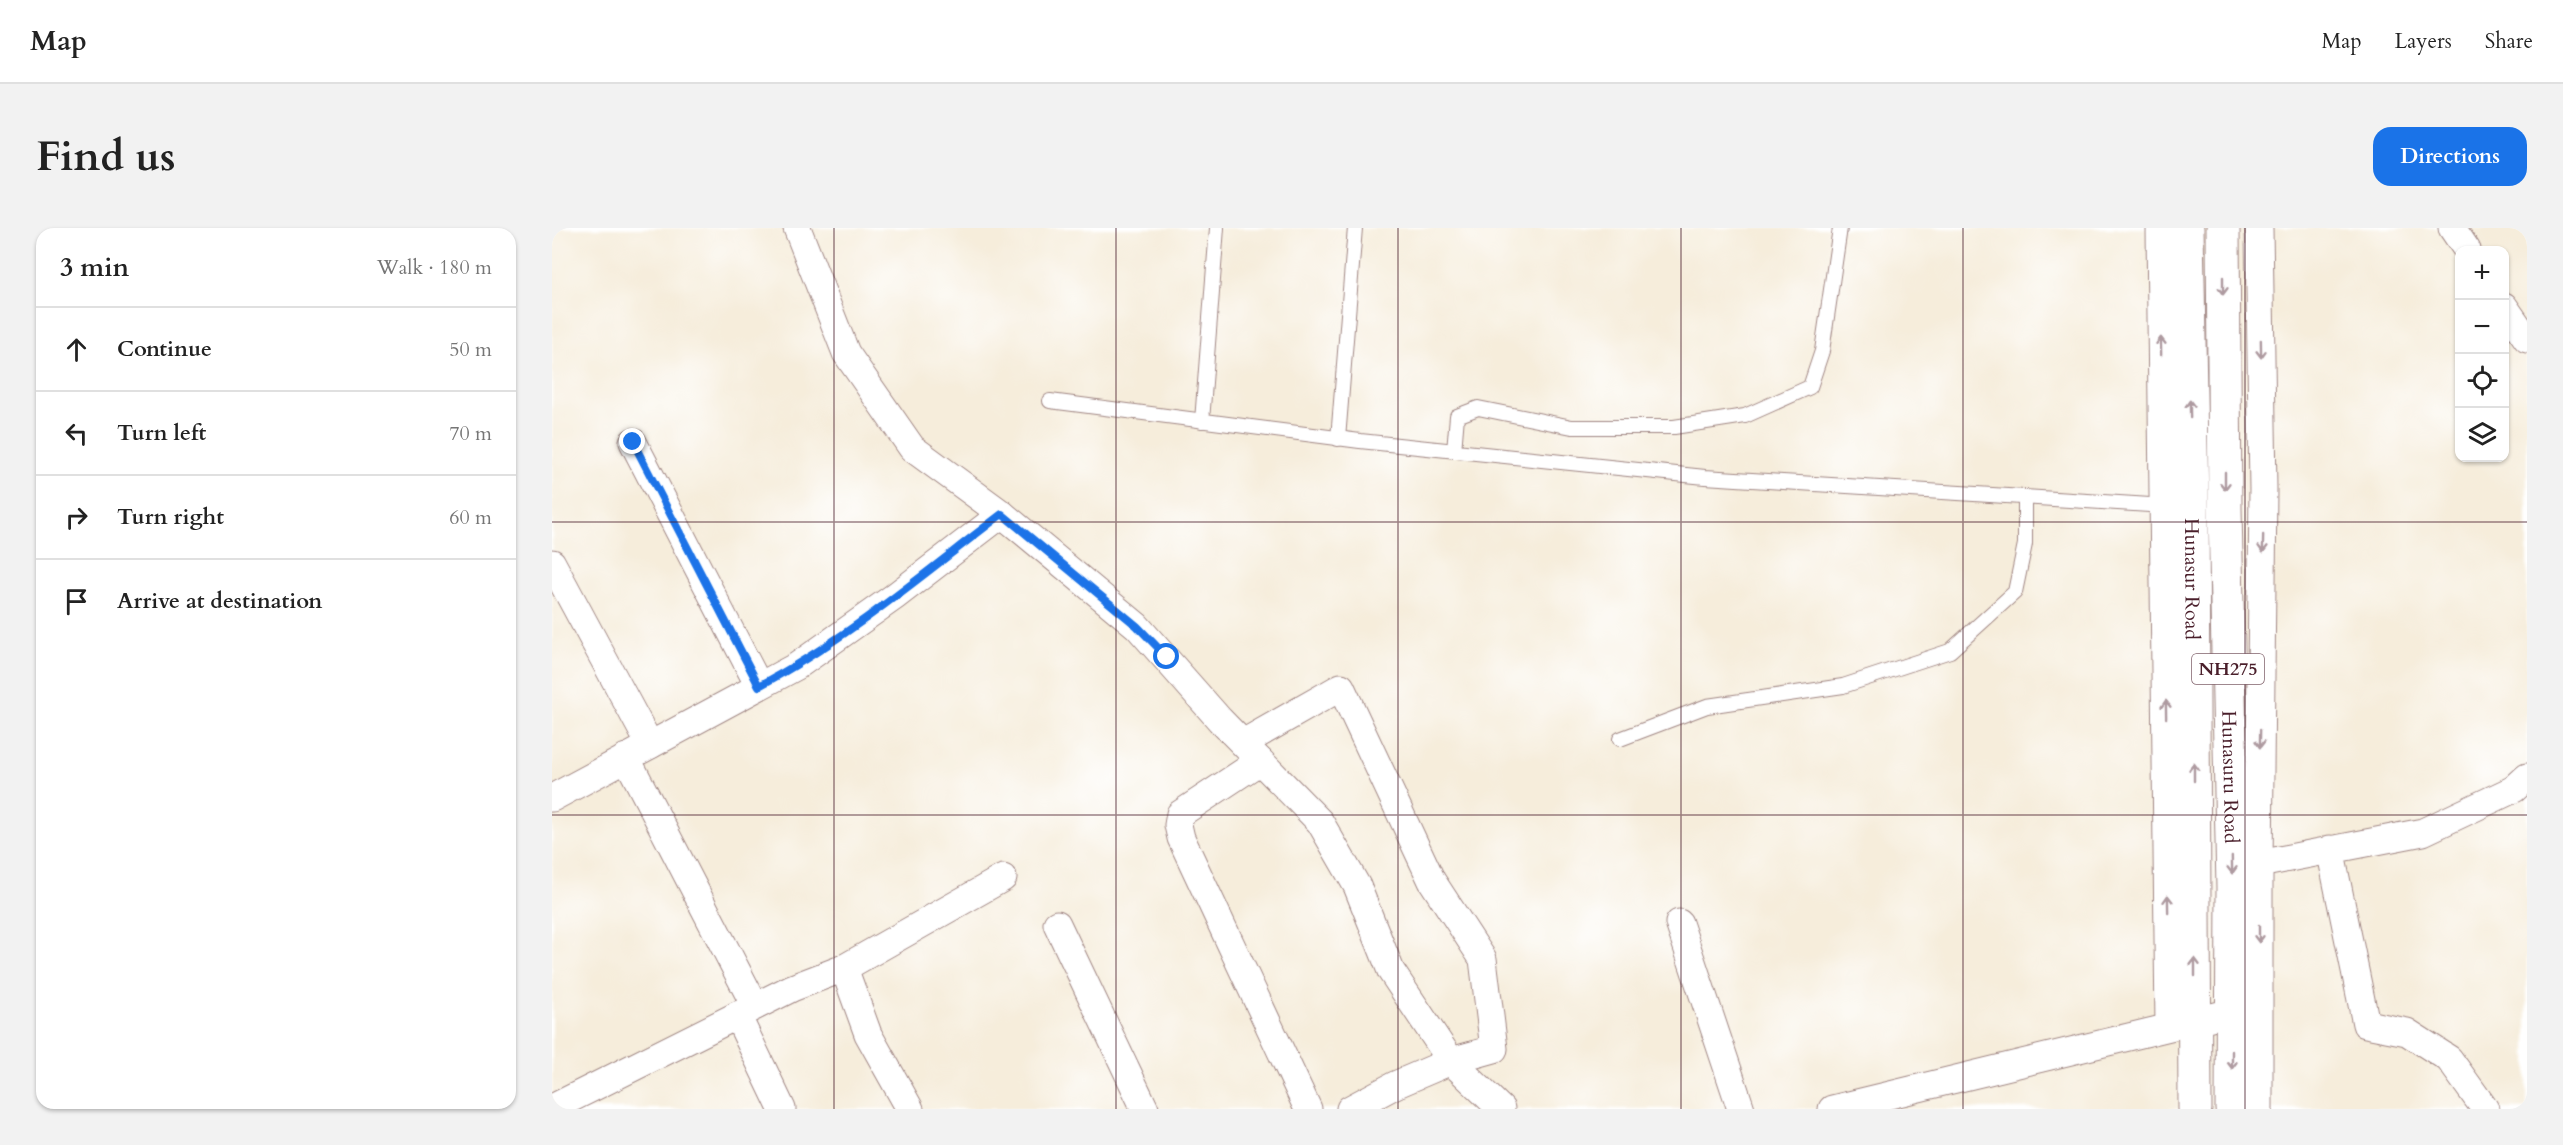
<!DOCTYPE html>
<html lang="en">
<head>
<meta charset="utf-8">
<style>
  :root { --surface:#fff; --page:#f2f2f2; --text:#222; --muted:#767676; --line:#e0e0e0; --accent:#1a73e8 }
  body { margin:0; font-family:Cardo,serif; background:var(--page); color:var(--text) }
  .controls { position:absolute; right:18px; top:18px; display:grid; overflow:hidden; border-radius:12px; box-shadow:0 2px 4px #0004 }
  .controls button { width:54px; height:54px; display:grid; place-items:center; padding:0; border:0; border-bottom:2px solid var(--line); background:var(--surface); color:var(--text); font:30px sans-serif }
  .stop { position:absolute; width:18px; height:18px; margin:-14px; border:4px solid #1a73e8; border-radius:50%; background:#fff }
  .stop.end { background:#1a73e8; border-color:#fff; box-shadow:0 2px 6px #0008 }
  .list { margin:0; padding:0; list-style:none }
  h2 { display:flex; justify-content:space-between; align-items:center; height:78px; margin:0; padding:0 24px; font-size:26px }
  h2 small { font-size:20px; font-weight:400; color:var(--muted) }
  .list li { display:grid; grid-template-columns:39px 1fr auto; gap:18px; align-items:center; box-sizing:border-box; height:84px; padding:0 24px; border-top:2px solid var(--line) }
  .list b { display:block; font-size:22px; white-space:nowrap }
  .list em { font-size:20px; font-style:normal; color:var(--muted) }
  .icon { flex:none; width:33px; height:33px; fill:none; stroke:currentColor; stroke-width:2; stroke-linecap:round; stroke-linejoin:round }
  .map { position:relative; flex:none; width:1975px; height:881px; overflow:hidden; border-radius:18px }
  header { display:flex; align-items:center; gap:36px; box-sizing:border-box; height:84px; padding:0 30px; background:var(--surface); border-bottom:2px solid var(--line) }
  header strong { font-size:28px }
  nav { display:flex; gap:33px; margin-inline-start:auto; font-size:21px }
  .intro { display:flex; align-items:center; justify-content:space-between; box-sizing:border-box; height:144px; padding:0 36px }
  h1 { margin:0; font-size:42px }
  .button { padding:15px 27px; border-radius:18px; background:var(--accent); color:#fff; font-size:21px; font-weight:700 }
  main { display:flex; gap:36px; padding:0 36px }
  aside { flex:1; background:var(--surface); border-radius:18px; box-shadow:0 2px 4px #0004 }
  .map>svg:first-child { display:block }
  .lines { fill:none; stroke-linecap:round; stroke-linejoin:round }
  .service-casing { stroke:#a08683; stroke-width:16 }
  .minor-casing { stroke:#a08683; stroke-width:29 }
  .trunk-casing { stroke:#a08683; stroke-width:35 }
  .service { stroke:#fff; stroke-width:14 }
  .minor { stroke:#fff; stroke-width:27 }
  .trunk { stroke:#fff; stroke-width:33 }
  .oneway { stroke:#ae9aa0 }
  .route { stroke:#1a73e8; stroke-width:8 }
  .grid { fill:none; stroke:#4a1f2b; stroke-width:1.5; stroke-opacity:0.55 }
  .labels { text-anchor:middle; stroke-width:4.5; stroke-linejoin:round; paint-order:stroke }
  .shield { fill:#fff; stroke:#80626b; stroke-width:1.5 }
  .shield-label { font-size:18px; font-weight:bold; fill:#4a1f2b }
  .street-label { font-size:20px; fill:#4a1f2b; stroke:#fff }
</style>
</head>
<body>
<header>
<strong>Map</strong>
<nav><a>Map</a><a>Layers</a><a>Share</a></nav>
</header>
<div class="intro"><h1>Find us</h1><a class="button">Directions</a></div>
<main>
<aside>
<h2>3 min<small>Walk · 180 m</small></h2>
<ul class="list">
<li><svg class="icon" aria-label="ahead" viewBox="0 0 24 24"><path d="M12 20V5M6 11l6-6 6 6"/></svg><div><b>Continue</b></div><em>50 m</em></li>
<li><svg class="icon" aria-label="left" viewBox="0 0 24 24"><path d="M17 20v-9H6M10 6l-5 5 5 5"/></svg><div><b>Turn left</b></div><em>70 m</em></li>
<li><svg class="icon" aria-label="right" viewBox="0 0 24 24"><path d="M7 20v-9h11M14 6l5 5-5 5"/></svg><div><b>Turn right</b></div><em>60 m</em></li>
<li><svg class="icon" aria-label="arrive" viewBox="0 0 24 24"><path d="M6 21V4h12l-3 4 3 4H6"/></svg><div><b>Arrive at destination</b></div></li>
</ul>
</aside>
<div class="map">
<svg width="1975" height="881" viewBox="0 0 1975 881">
  <rect width="100%" height="100%" fill="#fff"/>
  <filter id="ink" filterUnits="userSpaceOnUse"><feTurbulence type="fractalNoise" baseFrequency=".0167" numOctaves="2"/><feDisplacementMap in="SourceGraphic" scale="12" xChannelSelector="R" yChannelSelector="G"/><feConvolveMatrix kernelMatrix="1 2 1 2 8 2 1 2 1" color-interpolation-filters="sRGB"/></filter>
  <filter id="wash" filterUnits="userSpaceOnUse"><feTurbulence type="fractalNoise" baseFrequency=".008" numOctaves="4" result="noise"/><feDisplacementMap in="SourceGraphic" scale="24" xChannelSelector="R" yChannelSelector="G"/><feGaussianBlur stdDeviation="1.35" result="paint"/><feColorMatrix in="noise" values="0 0 0 0 0 0 0 0 0 0 0 0 0 0 0 0 0 1.4 0 .05"/><feComposite in="paint" operator="in"/></filter>
  <g filter="url(#wash)">
    <rect width="100%" height="100%" fill="#f6eddb"/>
  </g>
  <g filter="url(#ink)">
    <g class="lines">
      <defs>
        <g id="service">
          <polyline points="498,173 808,213 1153,249 1614,278"/>
          <polyline points="650,193 665,0"/>
          <polyline points="786,211 803,0"/>
          <polyline points="902,223 905,188 926,180 1020,199 1122,199 1193,188 1258,159 1270,123 1288,0"/>
          <polyline points="1068,511 1155,478 1291,458 1398,423 1463,364 1473,316 1473,269"/>
        </g>
        <g id="minor">
          <polyline points="245,0 294,125 360,220 450,286 585,398 668,492 768,594 805,658 839,743 899,833 942,821 931,731 880,653 789,459 691,515"/>
          <polyline points="1608,0 1617,798"/>
          <polyline points="1707,0 1711,261 1707,636 1707,881"/>
          <polyline points="1900,0 1915,22"/>
          <polyline points="1952,78 1975,111"/>
          <polyline points="81,214 207,458"/>
          <polyline points="0,335 98,517"/>
          <polyline points="74,529 203,778"/>
          <polyline points="708,533 628,586 626,597 629,610 756,881"/>
          <polyline points="0,570 245,438 342,369 450,286"/>
          <polyline points="1778,621 1814,796 1855,804 1897,831 1933,881"/>
          <polyline points="1707,636 1871,604 1962,561 1975,549"/>
          <polyline points="1127,695 1189,881"/>
          <polyline points="505,696 593,881"/>
          <polyline points="292,740 451,650"/>
          <polyline points="185,787 230,881"/>
          <polyline points="0,880 240,760 292,740 316,806 358,881"/>
          <polyline points="798,881 843,857 899,833 949,881"/>
          <polyline points="1280,881 1680,784"/>
        </g>
        <g id="trunk">
          <path id="s1" d="M1635,0L1640,280L1643,881"/>
          <path id="s2" d="M1671,0L1673,281L1681,660L1680,881"/>
        </g>
      </defs>
      <use href="#service" class="service-casing"/>
      <use href="#minor" class="minor-casing"/>
      <use href="#trunk" class="trunk-casing"/>
      <use href="#service" class="service"/>
      <use href="#minor" class="minor"/>
      <use href="#trunk" class="trunk"/>
    </g>
    <defs><path id="oneway-shaft" d="M-6 0H5M1.5-3L5.5 0L1.5 3" fill="none" stroke-width="1.6" stroke-linecap="round" stroke-linejoin="round" transform="scale(1.5)"/></defs>
    <g class="oneway">
      <use href="#oneway-shaft" transform="translate(1671 58) rotate(90)"/>
      <use href="#oneway-shaft" transform="translate(1609 118) rotate(-91)"/>
      <use href="#oneway-shaft" transform="translate(1709 121) rotate(89)"/>
      <use href="#oneway-shaft" transform="translate(1638 181) rotate(-91)"/>
      <use href="#oneway-shaft" transform="translate(1673 253) rotate(90)"/>
      <use href="#oneway-shaft" transform="translate(1711 316) rotate(91)"/>
      <use href="#oneway-shaft" transform="translate(1614 481) rotate(-91)"/>
      <use href="#oneway-shaft" transform="translate(1708 511) rotate(91)"/>
      <use href="#oneway-shaft" transform="translate(1642 544) rotate(-90)"/>
      <use href="#oneway-shaft" transform="translate(1680 637) rotate(89)"/>
      <use href="#oneway-shaft" transform="translate(1616 676) rotate(-91)"/>
      <use href="#oneway-shaft" transform="translate(1707 706) rotate(90)"/>
      <use href="#oneway-shaft" transform="translate(1643 739) rotate(-90)"/>
      <use href="#oneway-shaft" transform="translate(1680 832) rotate(90)"/>
    </g>
  </g>
  <g class="lines" filter="url(#ink)">
    <path class="route" d="M81,214L207,458C294,412 371,346 450,286L585,398L615,429"/>
  </g>
  <path class="grid" d="M282,0V881M564,0V881M846,0V881M1129,0V881M1411,0V881M1693,0V881M0,294H1975M0,587H1975"/>
  <g class="labels">
    <rect class="shield" x="1640" y="426" width="72" height="30" rx="4.5"/>
    <g class="shield-label">
      <text x="1676" y="447">NH275</text>
    </g>
    <g class="street-label">
      <text dy="7" stroke="none"><textPath href="#s1" startOffset="351">Hunasur Road</textPath></text>
      <text dy="7" stroke="none"><textPath href="#s2" startOffset="549">Hunasuru Road</textPath></text>
    </g>
  </g>
</svg>
<div class="controls">
<button>+</button>
<button>−</button>
<button><svg class="icon" aria-label="locate" viewBox="0 0 24 24"><circle cx="12" cy="12" r="6"/><path d="M12 2v4M12 18v4M2 12h4M18 12h4"/></svg></button>
<button><svg class="icon" aria-label="layers" viewBox="0 0 24 24"><path d="M12 4l9 5-9 5-9-5zM3 14l9 5 9-5"/></svg></button>
</div>
<div class="stop" style="left:615px;top:429px"></div>
<div class="stop end" style="left:81px;top:214px"></div>
</div>
</main>
</body>
</html>
